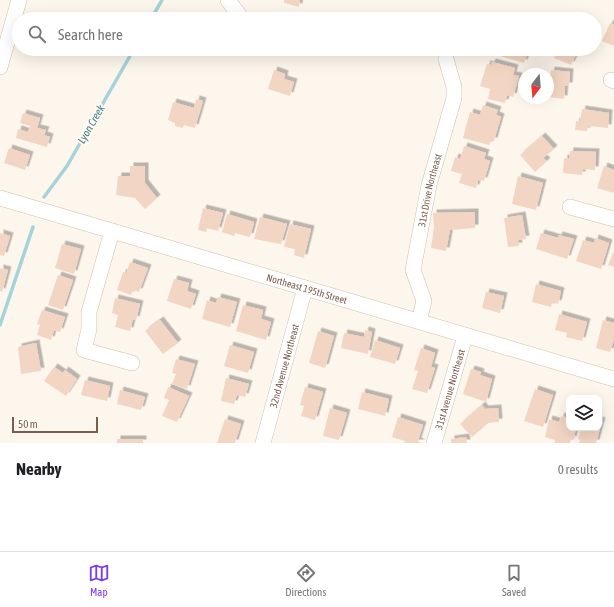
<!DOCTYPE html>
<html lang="en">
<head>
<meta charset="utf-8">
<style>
  :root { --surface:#fff; --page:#f2f2f2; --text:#202124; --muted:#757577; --line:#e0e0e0; --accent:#7c3aed }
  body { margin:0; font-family:"Asap Condensed",sans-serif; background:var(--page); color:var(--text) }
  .controls { position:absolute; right:12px; bottom:12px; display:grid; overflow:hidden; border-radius:8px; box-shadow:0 4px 16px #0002 }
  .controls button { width:36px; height:36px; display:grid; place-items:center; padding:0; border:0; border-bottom:1px solid var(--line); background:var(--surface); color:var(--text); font:20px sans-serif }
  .compass { position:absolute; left:518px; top:68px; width:36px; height:36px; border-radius:50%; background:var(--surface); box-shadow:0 4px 16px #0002; rotate:196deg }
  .scale { position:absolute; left:12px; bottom:10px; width:86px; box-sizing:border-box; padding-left:4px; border:2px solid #7a5c4d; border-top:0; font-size:11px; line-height:14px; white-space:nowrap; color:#7a5c4d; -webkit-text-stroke:3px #fffaf3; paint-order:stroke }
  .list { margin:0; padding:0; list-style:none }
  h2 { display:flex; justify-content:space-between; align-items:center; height:52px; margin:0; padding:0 16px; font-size:17px }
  h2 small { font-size:13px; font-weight:400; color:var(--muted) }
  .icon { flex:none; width:22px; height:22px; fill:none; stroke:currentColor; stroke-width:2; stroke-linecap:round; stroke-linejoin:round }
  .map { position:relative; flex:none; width:614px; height:443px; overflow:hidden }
  .search { position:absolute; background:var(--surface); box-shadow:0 4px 16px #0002; left:12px; right:12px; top:12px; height:44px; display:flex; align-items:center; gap:10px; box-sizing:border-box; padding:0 14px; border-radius:22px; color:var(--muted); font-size:15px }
  .sheet { height:108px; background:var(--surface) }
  nav { display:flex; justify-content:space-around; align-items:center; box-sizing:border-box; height:56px; border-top:1px solid var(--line); background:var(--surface); font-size:11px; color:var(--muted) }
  nav a { display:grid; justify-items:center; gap:2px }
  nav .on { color:var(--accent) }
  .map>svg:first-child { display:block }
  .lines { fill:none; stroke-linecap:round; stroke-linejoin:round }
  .stream { stroke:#a5d3da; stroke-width:3.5 }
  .building { fill:#f3d5c3; filter:url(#shadow) }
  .minor-casing { stroke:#d1beb0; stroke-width:16 }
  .minor { stroke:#fff; stroke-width:15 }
  .labels { text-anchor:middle; stroke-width:4; stroke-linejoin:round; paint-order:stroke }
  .street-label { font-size:10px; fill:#7a5c4d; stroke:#fffaf3 }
  .water-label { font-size:11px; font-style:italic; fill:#437c86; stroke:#fffaf3 }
</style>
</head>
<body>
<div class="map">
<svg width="614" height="443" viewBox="0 0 614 443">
  <defs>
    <filter id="shadow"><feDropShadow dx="3.5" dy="-3.5" stdDeviation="0" flood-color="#0004"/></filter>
  </defs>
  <rect width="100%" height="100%" fill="#fdf6ec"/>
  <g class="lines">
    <g class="stream">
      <polyline points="151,19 162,0"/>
      <polyline points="44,197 67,166 134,49"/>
      <polyline points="0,325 33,227"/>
    </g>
  </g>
  <g class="building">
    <polygon points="284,0 300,0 299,7 284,3"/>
    <polygon points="610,23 614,25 614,46 602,41"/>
    <polygon points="494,49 529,49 524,63 493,54"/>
    <polygon points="558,49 579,49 571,65 554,58"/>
    <polygon points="492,62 515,68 513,75 519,76 513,97 507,95 505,103 488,99 490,89 480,86 487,64 491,65"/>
    <polygon points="274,70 285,74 284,79 294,82 290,96 268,89"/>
    <polygon points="551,70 570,72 569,86 565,86 564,99 548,97"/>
    <polygon points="196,99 203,101 195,128 184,125 183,128 175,126 175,123 168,120 173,102 194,108"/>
    <polygon points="483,105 498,110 496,115 501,117 494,141 491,141 489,145 463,138 470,112 480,115"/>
    <polygon points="582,109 609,113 608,128 588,126 587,131 575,130 576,121 580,122"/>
    <polygon points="23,113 40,118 37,128 46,130 44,135 50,137 47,147 16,138 18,129 28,132 30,126 20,123"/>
    <polygon points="542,136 554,149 543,158 547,161 535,172 520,155"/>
    <polygon points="464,146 486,153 484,159 490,161 484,181 478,180 476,188 459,183 462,174 451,171 455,157 460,159"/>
    <polygon points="9,148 30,155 25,170 4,163"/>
    <polygon points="570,151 596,152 595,170 583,169 582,175 563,173 564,158 569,159"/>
    <polygon points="130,166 145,166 145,183 157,198 145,209 135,198 116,195 118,176 130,176"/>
    <polygon points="604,166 614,170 614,193 597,188"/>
    <polygon points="518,176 543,183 536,210 512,204"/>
    <polygon points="203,208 223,213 218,231 207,228 206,232 198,230"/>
    <polygon points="475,212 475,228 450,230 446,251 431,248 434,227 433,213"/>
    <polygon points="227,214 254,222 250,237 235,233 234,236 222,232"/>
    <polygon points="522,215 526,239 518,240 519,246 508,247 504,218"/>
    <polygon points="260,217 287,224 281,244 254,239"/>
    <polygon points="290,224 311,229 304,258 294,255 295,249 284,247"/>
    <polygon points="0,233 10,236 4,256 0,255"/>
    <polygon points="541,233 558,238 559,235 574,239 567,259 536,249"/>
    <polygon points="595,238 609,243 601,269 576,261 583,240 594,243"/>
    <polygon points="62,244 81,249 74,274 55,268"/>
    <polygon points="614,251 614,267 608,265"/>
    <polygon points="130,262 148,268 139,292 133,290 131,295 117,290 123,272 126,274"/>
    <polygon points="0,268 8,270 2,292 0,291"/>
    <polygon points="58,275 73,280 63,310 48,305"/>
    <polygon points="174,279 189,283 187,291 196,294 191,309 167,301"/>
    <polygon points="536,284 561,291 558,304 552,302 551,307 532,302"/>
    <polygon points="486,292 504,296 500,313 482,308"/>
    <polygon points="218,297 237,302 230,327 202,319 207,300 216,303"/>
    <polygon points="115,298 140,304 136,320 133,319 130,331 115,327 118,315 112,313"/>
    <polygon points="243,305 263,310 261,319 271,322 266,340 236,331"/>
    <polygon points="42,310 65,317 60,332 54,330 51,340 37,335 40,325 37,324"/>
    <polygon points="559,314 587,322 582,341 566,337 567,333 555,330"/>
    <polygon points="160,320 178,343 163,354 145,331"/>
    <polygon points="603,320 614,323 614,339 610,352 596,348"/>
    <polygon points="365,330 372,332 368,354 341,348 344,333 364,337"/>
    <polygon points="318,331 334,336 325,368 309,363"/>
    <polygon points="375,340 400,348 395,364 370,357"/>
    <polygon points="36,343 41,371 21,374 18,347"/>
    <polygon points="230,345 254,352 248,373 224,366"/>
    <polygon points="421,348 435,353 431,367 435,368 427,393 412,389 418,371 414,370"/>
    <polygon points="176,359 195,364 187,389 172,384 176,374 172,373"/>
    <polygon points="54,367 63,373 65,370 77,379 66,396 44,381"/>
    <polygon points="471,369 481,372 480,375 492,379 486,402 463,394"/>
    <polygon points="226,378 249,384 245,397 237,395 234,404 221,401"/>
    <polygon points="85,380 110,386 107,401 81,395"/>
    <polygon points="168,387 189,396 177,422 162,416 169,400 164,398"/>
    <polygon points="305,387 323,392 315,420 301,416 304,406 300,405"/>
    <polygon points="535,389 553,395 543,427 524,421"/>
    <polygon points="120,390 145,397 141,410 117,404"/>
    <polygon points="362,392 389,399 385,416 358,409"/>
    <polygon points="482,405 485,409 498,408 499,422 488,423 472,437 460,424"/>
    <polygon points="330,408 347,413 339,440 323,436"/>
    <polygon points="561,416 569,418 569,428 576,429 573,440 571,439 570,443 554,443 555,440 545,437 549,419 559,422"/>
    <polygon points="398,417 423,425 418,441 422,443 404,443 405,441 392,437"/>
    <polygon points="225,419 241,424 235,443 217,443"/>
    <polygon points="599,420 602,421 596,443 579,443 580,440 578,439 581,428 599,428"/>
    <polygon points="466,437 467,443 451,443 451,439"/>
    <rect x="117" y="439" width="26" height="4"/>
  </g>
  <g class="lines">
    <defs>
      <g id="minor">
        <polyline points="228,0 242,19"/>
        <polyline points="0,67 19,0"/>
        <polyline points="611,80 614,81"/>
        <path id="s1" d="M0,198L614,379"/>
        <polyline points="570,207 614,219"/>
        <polyline points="112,231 89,312 89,329 84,350 132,363"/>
        <path id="s2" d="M419,321L424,301L413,270L429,185L454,98V87L446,59"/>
        <path id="s3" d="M263,443L305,288"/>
        <path id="s4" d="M434,443L465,336"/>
      </g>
    </defs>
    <use href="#minor" class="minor-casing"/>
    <use href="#minor" class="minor"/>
  </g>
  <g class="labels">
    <g class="street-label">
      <text dy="4" stroke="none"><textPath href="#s2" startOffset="135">31st Drive Northeast</textPath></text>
      <text dy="4" stroke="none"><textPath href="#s1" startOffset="320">Northeast 195th Street</textPath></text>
      <text dy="4" stroke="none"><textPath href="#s3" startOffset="80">32nd Avenue Northeast</textPath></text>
      <text dy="4" stroke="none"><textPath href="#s4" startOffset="56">31st Avenue Northeast</textPath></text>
    </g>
    <g class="water-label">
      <text transform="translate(91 124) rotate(-60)" y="4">Lyon Creek</text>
    </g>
  </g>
</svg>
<div class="controls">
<button><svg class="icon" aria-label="layers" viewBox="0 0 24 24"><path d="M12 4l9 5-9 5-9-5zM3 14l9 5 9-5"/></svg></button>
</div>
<svg class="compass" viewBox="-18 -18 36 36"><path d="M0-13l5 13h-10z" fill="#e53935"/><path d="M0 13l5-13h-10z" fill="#757577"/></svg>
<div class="scale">50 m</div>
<div class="search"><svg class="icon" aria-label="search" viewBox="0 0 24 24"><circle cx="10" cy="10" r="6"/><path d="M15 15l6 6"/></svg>Search here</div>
</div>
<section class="sheet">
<h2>Nearby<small>0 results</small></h2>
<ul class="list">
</ul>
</section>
<nav>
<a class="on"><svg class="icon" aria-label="map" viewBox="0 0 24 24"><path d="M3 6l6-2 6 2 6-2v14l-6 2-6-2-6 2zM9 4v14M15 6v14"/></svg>Map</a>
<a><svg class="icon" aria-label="directions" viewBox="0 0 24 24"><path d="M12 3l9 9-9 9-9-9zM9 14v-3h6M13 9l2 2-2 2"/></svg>Directions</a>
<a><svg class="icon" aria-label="saved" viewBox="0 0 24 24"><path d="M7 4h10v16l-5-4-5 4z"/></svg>Saved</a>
</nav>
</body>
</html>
